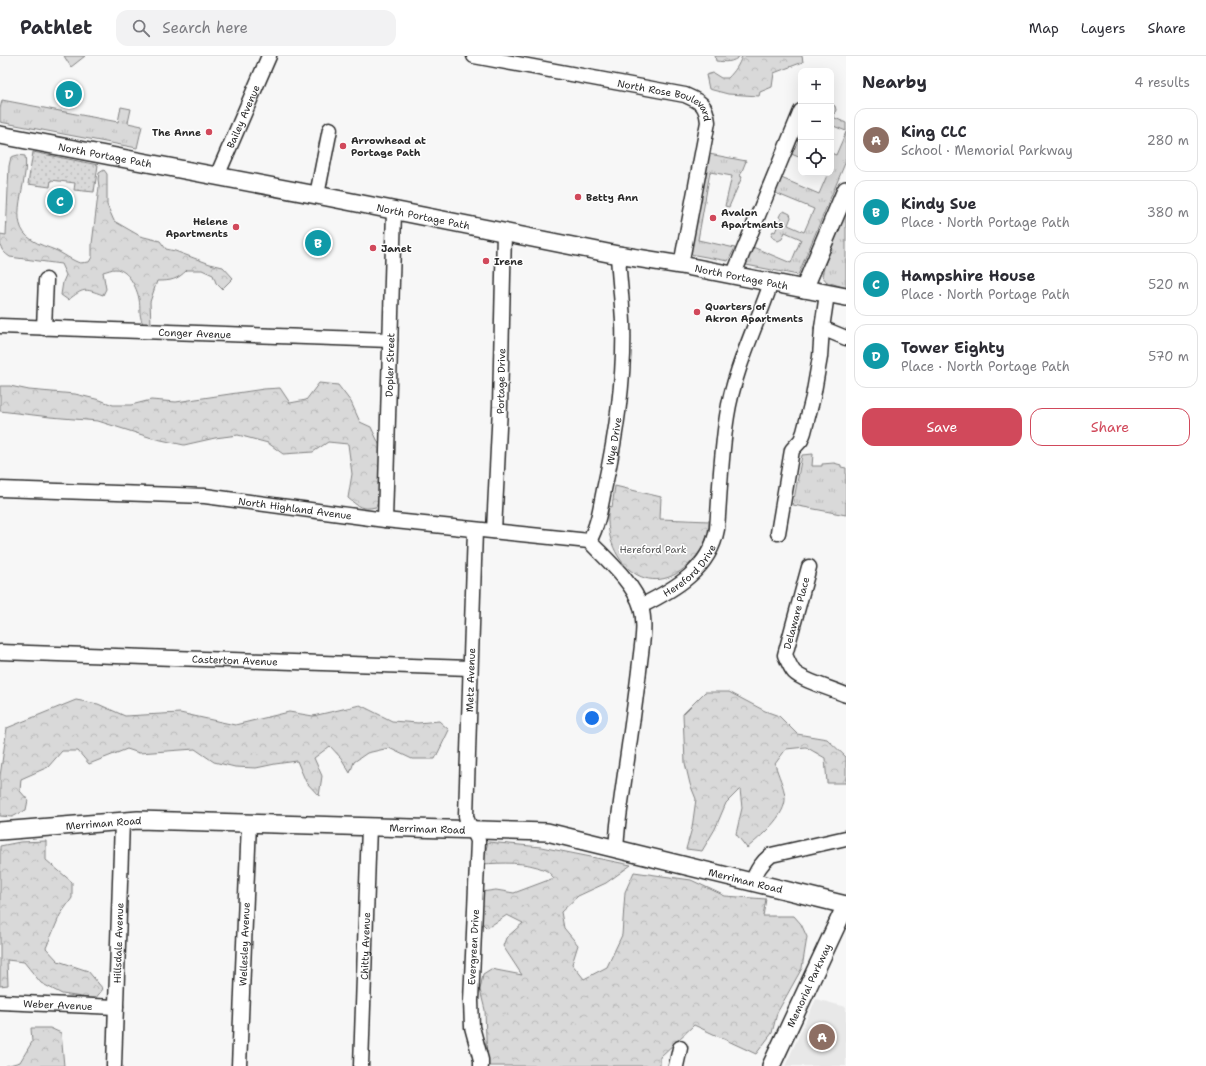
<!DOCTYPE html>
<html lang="en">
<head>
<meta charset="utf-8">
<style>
  :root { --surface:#fff; --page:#f2f2f3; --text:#2b2b33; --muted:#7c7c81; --line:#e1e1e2; --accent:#d1495b }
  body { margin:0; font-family:"Shantell Sans",sans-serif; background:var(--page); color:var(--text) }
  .controls { position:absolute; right:12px; top:12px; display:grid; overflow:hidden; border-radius:8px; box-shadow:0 4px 16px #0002 }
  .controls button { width:36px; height:36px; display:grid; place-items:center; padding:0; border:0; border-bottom:1px solid var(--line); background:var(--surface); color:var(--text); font:20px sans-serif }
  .you { position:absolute; left:592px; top:662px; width:14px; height:14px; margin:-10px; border:3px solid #fff; border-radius:50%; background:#1a73e8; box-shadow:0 0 0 6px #1a73e833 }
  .badge { display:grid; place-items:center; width:26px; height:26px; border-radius:50%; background:var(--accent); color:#fff; font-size:13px; font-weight:700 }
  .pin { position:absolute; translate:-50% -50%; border:2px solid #fff; box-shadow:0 1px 4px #0006 }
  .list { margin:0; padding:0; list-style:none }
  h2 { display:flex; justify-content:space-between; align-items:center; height:52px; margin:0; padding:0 16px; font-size:17px }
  h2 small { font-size:13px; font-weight:400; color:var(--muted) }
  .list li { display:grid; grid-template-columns:26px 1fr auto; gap:12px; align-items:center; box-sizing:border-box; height:64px; margin:0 8px 8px; padding:0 8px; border:1px solid var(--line); border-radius:12px }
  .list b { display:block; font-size:15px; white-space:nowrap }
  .list p { margin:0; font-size:13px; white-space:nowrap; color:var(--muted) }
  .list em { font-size:13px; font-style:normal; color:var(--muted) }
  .actions { display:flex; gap:8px; padding:12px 16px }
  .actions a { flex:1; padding:9px 0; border:1px solid var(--accent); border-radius:12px; text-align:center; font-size:14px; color:var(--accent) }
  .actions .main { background:var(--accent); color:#fff }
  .icon { flex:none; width:22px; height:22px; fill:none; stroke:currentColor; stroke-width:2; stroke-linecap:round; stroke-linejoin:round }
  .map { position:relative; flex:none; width:846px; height:1010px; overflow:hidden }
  header { display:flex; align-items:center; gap:24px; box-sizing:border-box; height:56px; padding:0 20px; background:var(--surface); border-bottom:1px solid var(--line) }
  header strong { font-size:19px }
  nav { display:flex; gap:22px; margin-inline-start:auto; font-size:14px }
  .search { width:280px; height:36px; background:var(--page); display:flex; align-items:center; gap:10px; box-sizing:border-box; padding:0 14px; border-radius:12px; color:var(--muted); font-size:15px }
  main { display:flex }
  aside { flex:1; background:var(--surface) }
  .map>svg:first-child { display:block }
  .built { fill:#e8e8e8 }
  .grass { fill:url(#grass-tufts); stroke:#828282 }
  .forest { fill:url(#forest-crowns); stroke:#828282 }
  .garden { fill:url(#garden-dots); stroke:#828282 }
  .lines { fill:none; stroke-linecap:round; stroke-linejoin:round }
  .minor-casing { stroke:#2b2b2b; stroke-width:17 }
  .major-casing { stroke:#2b2b2b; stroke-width:20 }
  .minor { stroke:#fff; stroke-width:14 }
  .major { stroke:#fff; stroke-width:17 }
  .poi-dot { fill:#d1495b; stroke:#fff; stroke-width:1.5 }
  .labels { text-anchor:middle; stroke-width:3; stroke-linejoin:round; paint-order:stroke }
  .street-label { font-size:10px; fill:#2b2b2b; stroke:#fff }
  .poi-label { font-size:10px; font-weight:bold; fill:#2b2b2b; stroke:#fff; text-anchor:start }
  .park-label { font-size:10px; fill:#565656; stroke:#fff }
</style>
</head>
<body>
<header>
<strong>Pathlet</strong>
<div class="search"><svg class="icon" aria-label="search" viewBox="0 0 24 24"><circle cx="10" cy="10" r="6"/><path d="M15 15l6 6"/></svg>Search here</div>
<nav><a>Map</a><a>Layers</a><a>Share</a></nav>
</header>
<main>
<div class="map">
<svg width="846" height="1010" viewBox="0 0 846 1010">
  <defs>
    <pattern id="grass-tufts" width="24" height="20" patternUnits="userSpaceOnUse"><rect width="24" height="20" fill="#d9d9d9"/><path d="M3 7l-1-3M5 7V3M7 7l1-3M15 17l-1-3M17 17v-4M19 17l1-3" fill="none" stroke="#bababa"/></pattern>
    <pattern id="forest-crowns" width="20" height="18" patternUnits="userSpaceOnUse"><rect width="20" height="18" fill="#d9d9d9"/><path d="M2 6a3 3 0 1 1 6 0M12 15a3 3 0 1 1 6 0" fill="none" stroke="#bababa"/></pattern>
    <pattern id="garden-dots" width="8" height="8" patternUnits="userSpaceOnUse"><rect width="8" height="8" fill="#d9d9d9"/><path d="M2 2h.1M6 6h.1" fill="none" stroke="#bababa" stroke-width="1.8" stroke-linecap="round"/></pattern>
  </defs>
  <rect width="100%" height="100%" fill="#f7f7f7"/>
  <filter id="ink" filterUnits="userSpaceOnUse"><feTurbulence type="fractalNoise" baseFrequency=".025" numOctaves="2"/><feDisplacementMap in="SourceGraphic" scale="8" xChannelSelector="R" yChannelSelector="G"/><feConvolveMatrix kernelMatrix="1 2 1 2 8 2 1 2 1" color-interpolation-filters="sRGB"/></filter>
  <g filter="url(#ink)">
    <polygon class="built" points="816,943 846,951 846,1010 785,1010"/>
    <g class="grass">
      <polygon points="2,44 118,66 121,51 131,53 128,67 142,70 137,92 0,66 0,53"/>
      <polygon points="831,48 835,50 836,54 833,61 846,67 846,75 831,69"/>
      <polygon points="846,76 846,105 798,219 741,208 748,189 791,207 801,183 785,176 782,183 778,185 773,182 771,179 773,175 775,176 781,162 779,161 781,157 784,155 790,158 791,161 788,169 804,176 814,153 773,136 779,121 819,138 828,117 831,117 831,97 836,99"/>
      <polygon points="795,82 801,84 801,102 789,97"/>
      <polygon points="709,98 746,105 740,120 742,121 729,151 725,150 732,120 710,116 698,184 735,192 728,205 690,198"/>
      <polygon points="846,157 846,232 827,226 822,220 825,208"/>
      <polygon points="813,398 812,410 822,410 822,408 834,407 841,409 841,411 846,412 846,459 793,449 802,399"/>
    </g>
    <g class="forest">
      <polygon points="64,0 85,0 71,11"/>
      <path d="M715,0H740C732,7 726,6 716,5Z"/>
      <path d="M742,0H802L803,6L774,17L772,31L760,36L759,40L728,38L709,33L706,19L713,17L721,22H728C735,15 739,9 742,0Z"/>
      <path d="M18,99L25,100C30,126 4,167 32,184C39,189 48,191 55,194C62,197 73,205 80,207C83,207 86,206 89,206L92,201V188L99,131L98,123L99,117L104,114L107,118V149L114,165L140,180L160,185L166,193L175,195L210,208L223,211L233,222L222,233L216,227L213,219L202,214H187C177,224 171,225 157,225L150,246L151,268H143C138,257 141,253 139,243C137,232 128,213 115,213C112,213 107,215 103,216L106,233L103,239C84,232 84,232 68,244L61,239L63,226L66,219L61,208L10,201C0,194 0,191 0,178L6,179L9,110L11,101Z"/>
      <path d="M319,327L338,329L351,346L360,366L371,371L380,390V438L376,451C361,454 359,451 348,442L352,418L348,388L328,386L313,396L283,398L268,387L238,379L215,382L184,389L152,382L98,365L50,361L0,355V330H10L29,334L75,338L100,344L113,349H131L151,344L176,346L264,333L280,332L290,347L306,344Z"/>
      <path d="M615,430L661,441L660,463L709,465C709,480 703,493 693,504C649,552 600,503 609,450L612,451Z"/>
      <path d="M705,636H729L765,655L779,660L797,678L827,683L846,701V727H827L825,702L806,691L786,693L775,708C778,719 784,730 785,741C787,759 759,782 747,792L736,778L742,752L740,733L726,747L715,773L702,795L686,793L692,772L696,743L690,728L685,707L683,658Z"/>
      <polygon points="76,644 98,648 125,660 180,657 235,669 289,656 313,660 360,649 392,665 418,667 439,665 449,674 435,703 412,703 389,692 367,697 354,706 350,717 341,702 330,690 314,702 322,720 319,740 306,726 297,705 275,708 256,712 235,711 214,706 195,693 139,697 127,693 89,708 78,695 62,695 48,711 21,723 20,735 28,744 26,754 12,761 0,760 0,720 7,672"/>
      <polygon points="46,785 46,804 72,826 72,842 60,859 46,892 58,905 88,915 103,933 95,943 62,938 41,927 24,906 7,904 8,929 0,930 0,790 20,786"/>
      <path d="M488,786L541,791L631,809L606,827L578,840L561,856L564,872L578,889L572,908L584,923L607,911L622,879L625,836L634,816L691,824L725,840L766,843L763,860H794L801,868L807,881L802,912L777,957L772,977L756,998L694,969L660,1001V1010H487L485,954L480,934L483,918L491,913L522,919L503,890L506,882L523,867L507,859L487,872L480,865L481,836L496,834L514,837L554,822C551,819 548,815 545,814C526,805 501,807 482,808Z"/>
      <polygon points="31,972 50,972 61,977 64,1010 6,1010 20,1006 32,986"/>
    </g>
    <polygon class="garden" points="33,96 98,109 94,136 74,134 75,127 51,124 50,131 28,128"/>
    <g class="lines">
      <defs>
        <g id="minor">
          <path id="s1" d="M474,0L685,39C701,46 706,48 708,66L681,209"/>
          <path id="s2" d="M217,120L269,0"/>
          <polyline points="317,139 330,73"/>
          <polyline points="733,220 801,55"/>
          <polyline points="827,238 822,272 846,282"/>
          <path id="s3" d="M0,270L390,284"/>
          <polyline points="44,272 46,224"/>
          <path id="s4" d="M0,433L205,440L385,464L589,485"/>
          <path id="s5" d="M385,464L394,155"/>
          <path d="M475,474L466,760C468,771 475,775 478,785L471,945L472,971L481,1004V1010"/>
          <path id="s6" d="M494,475L500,351L504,176"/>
          <polyline points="778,477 792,394 801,384 804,376 813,341 820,301 822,272"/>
          <path d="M589,485C606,503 634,527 641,551C646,568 642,588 640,606C634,660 625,714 618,769L616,792"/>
          <path id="s7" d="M589,485C599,468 601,447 605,429C617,375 625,321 623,266C622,243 619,221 618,199"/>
          <path d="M809,511L785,599C788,605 790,611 794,616C803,625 833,633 846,639"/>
          <path id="s8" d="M641,550C675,533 710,513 717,473C720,435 721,397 727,360C734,314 756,271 771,227"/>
          <path id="s9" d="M0,596L470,612"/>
          <path d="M752,826C757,814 761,807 771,799L846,782"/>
          <path id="s10" d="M0,946L116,951"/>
          <path id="s11" d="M114,1010L122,765"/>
          <path id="s12" d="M239,1010L249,767"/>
          <path id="s13" d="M361,1010L369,770"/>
          <polyline points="676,1010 680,992"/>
        </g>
        <g id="major">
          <path id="s14" d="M0,79L327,141L618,199L681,209L846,241"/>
          <polyline points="804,233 846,134"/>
          <path id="s15" d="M0,775L138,764L547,776L846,849"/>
          <path id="s16" d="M771,1010L846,849"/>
        </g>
      </defs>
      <use href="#minor" class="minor-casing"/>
      <use href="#major" class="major-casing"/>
      <use href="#minor" class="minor"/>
      <use href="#major" class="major"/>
    </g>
  </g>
  <g class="poi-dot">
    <circle cx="209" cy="76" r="4"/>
    <circle cx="343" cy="90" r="4"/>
    <circle cx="578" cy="141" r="4"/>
    <circle cx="713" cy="162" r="4"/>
    <circle cx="236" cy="171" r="4"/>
    <circle cx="373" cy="192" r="4"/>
    <circle cx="486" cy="205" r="4"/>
    <circle cx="697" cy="256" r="4"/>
  </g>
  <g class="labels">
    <g class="street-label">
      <text dy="4" stroke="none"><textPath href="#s1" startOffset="199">North Rose Boulevard</textPath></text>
      <text dy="4" stroke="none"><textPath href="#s2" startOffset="65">Bailey Avenue</textPath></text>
      <text dy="4" stroke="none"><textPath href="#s14" startOffset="107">North Portage Path</textPath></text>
      <text dy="4" stroke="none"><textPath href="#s14" startOffset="431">North Portage Path</textPath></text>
      <text dy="4" stroke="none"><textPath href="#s14" startOffset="755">North Portage Path</textPath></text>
      <text dy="4" stroke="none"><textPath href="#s3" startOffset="195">Conger Avenue</textPath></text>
      <text dy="4" stroke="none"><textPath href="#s5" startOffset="155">Dopler Street</textPath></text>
      <text dy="4" stroke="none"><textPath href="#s6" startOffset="150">Portage Drive</textPath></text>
      <text dy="4" stroke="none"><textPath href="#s7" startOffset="103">Wye Drive</textPath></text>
      <text dy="4" stroke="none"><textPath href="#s4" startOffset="296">North Highland Avenue</textPath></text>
      <text dy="4" stroke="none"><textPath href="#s8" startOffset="61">Hereford Drive</textPath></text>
      <text transform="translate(796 557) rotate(-75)" y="4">Delaware Place</text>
      <text dy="4" stroke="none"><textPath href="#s9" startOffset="235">Casterton Avenue</textPath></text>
      <text transform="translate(470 624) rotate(-88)" y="4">Metz Avenue</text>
      <text dy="4" stroke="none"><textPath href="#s15" startOffset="104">Merriman Road</textPath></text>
      <text dy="4" stroke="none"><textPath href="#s15" startOffset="428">Merriman Road</textPath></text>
      <text dy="4" stroke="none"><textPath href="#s15" startOffset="752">Merriman Road</textPath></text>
      <text dy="4" stroke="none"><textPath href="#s11" startOffset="123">Hillsdale Avenue</textPath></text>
      <text dy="4" stroke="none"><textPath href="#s12" startOffset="122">Wellesley Avenue</textPath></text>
      <text dy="4" stroke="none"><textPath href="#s13" startOffset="120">Chitty Avenue</textPath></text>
      <text transform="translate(473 891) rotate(-87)" y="4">Evergreen Drive</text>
      <text dy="4" stroke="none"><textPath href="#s16" startOffset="89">Memorial Parkway</textPath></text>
      <text dy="4" stroke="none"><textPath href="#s10" startOffset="58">Weber Avenue</textPath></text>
    </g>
    <g class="poi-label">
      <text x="201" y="80" text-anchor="end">The Anne</text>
      <text x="351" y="88">Arrowhead at<tspan x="351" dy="12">Portage Path</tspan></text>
      <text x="586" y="145">Betty Ann</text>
      <text x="721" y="160">Avalon<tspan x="721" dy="12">Apartments</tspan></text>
      <text x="228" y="169" text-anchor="end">Helene<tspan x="228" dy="12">Apartments</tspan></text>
      <text x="381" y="196">Janet</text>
      <text x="494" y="209">Irene</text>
      <text x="705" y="254">Quarters of<tspan x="705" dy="12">Akron Apartments</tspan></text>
    </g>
    <g class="park-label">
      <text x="653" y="497">Hereford Park</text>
    </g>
  </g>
</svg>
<div class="controls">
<button>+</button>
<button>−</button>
<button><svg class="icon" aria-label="locate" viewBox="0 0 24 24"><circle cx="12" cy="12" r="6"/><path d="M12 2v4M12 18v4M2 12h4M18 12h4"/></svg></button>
</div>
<div class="you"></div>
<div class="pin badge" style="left:822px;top:981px;background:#8d6e63">A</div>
<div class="pin badge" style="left:318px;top:187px;background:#0f9aa8">B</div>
<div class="pin badge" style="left:60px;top:145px;background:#0f9aa8">C</div>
<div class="pin badge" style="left:69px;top:38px;background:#0f9aa8">D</div>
</div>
<aside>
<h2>Nearby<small>4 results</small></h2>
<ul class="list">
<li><span class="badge" style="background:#8d6e63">A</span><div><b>King CLC</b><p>School · Memorial Parkway</p></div><em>280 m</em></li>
<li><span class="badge" style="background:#0f9aa8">B</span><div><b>Kindy Sue</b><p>Place · North Portage Path</p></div><em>380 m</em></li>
<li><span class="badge" style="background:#0f9aa8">C</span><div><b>Hampshire House</b><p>Place · North Portage Path</p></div><em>520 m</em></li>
<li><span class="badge" style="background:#0f9aa8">D</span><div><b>Tower Eighty</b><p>Place · North Portage Path</p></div><em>570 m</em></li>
</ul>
<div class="actions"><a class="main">Save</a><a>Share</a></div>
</aside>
</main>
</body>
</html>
